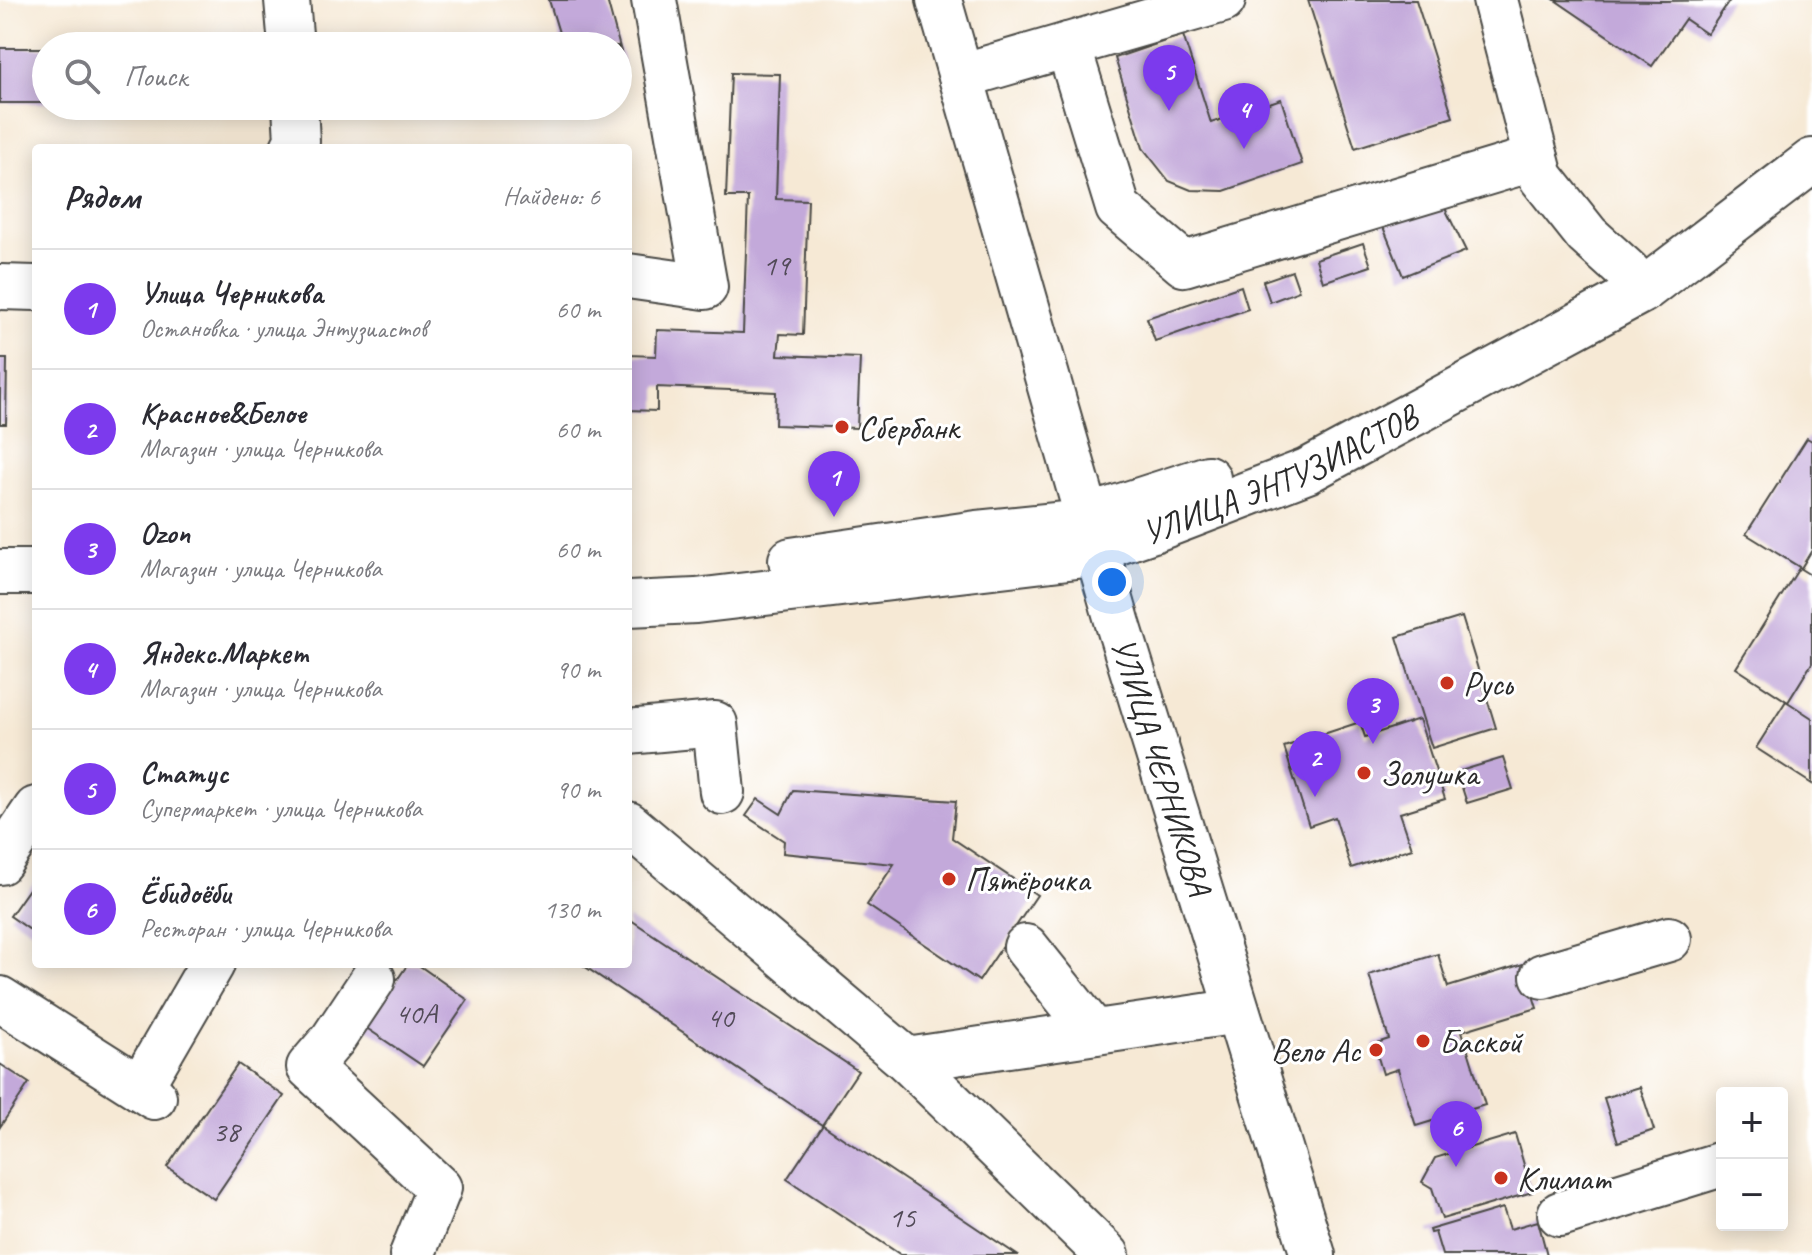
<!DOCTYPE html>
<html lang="ru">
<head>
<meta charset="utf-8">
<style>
  :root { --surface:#fff; --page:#f2f2f3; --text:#2b2b33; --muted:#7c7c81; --line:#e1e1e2; --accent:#7c3aed }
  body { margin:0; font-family:Caveat,sans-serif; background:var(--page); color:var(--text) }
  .controls { position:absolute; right:24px; bottom:24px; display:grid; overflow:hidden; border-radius:8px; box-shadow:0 4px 20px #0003 }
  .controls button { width:72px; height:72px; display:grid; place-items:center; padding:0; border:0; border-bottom:2px solid var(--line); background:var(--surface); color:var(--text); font:40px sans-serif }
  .you { position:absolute; left:1112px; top:582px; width:28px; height:28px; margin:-20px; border:6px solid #fff; border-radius:50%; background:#1a73e8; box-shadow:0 0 0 12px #1a73e833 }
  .badge { display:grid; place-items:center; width:52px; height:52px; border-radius:50%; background:var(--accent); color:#fff; font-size:26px; font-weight:700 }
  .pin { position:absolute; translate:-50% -66px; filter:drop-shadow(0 2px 4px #0008) }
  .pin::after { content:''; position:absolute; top:42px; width:28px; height:24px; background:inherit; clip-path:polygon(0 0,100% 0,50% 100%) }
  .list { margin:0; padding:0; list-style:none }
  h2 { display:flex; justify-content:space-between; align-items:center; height:104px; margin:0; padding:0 32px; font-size:34px }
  h2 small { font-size:26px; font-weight:400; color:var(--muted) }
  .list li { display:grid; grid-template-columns:52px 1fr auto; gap:24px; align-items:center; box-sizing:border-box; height:120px; padding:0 32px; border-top:2px solid var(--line) }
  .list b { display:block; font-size:30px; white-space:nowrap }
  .list p { margin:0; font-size:26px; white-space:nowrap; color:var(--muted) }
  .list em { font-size:26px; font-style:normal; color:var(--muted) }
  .icon { flex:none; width:44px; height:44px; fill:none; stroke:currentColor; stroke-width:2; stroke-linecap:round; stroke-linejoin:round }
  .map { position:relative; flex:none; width:1812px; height:1255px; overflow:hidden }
  .search { position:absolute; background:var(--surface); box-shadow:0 4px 20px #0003; left:32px; top:32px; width:600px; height:88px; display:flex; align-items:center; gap:20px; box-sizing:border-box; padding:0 28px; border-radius:44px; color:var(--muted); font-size:30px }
  .panel { position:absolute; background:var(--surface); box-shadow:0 4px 20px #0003; left:32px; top:144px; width:600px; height:824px; border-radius:8px }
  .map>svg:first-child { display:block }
  .building { fill:#c3a9da }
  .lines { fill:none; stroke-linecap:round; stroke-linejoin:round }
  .minor-casing { stroke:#494844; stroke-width:48 }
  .minor { stroke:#fff; stroke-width:44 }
  .poi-dot { fill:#c8321e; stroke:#fff; stroke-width:3 }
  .labels { text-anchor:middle; stroke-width:6; stroke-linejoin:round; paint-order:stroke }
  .number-label { font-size:30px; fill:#514a57 }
  .poi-label { font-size:34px; fill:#2b2b2b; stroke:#fff; text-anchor:start }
  .street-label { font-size:34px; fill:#2b2b2b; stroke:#fff }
</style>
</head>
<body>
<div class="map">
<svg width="1812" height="1255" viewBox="0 0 1812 1255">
  <rect width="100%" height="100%" fill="#fff"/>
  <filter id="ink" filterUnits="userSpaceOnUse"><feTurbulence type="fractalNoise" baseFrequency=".0125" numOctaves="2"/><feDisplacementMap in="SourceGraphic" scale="16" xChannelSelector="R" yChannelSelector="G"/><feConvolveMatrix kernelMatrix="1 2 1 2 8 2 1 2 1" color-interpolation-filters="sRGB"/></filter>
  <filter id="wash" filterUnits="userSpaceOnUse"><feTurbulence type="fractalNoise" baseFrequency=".006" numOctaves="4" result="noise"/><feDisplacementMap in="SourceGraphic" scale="32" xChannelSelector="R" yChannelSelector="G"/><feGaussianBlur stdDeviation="1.8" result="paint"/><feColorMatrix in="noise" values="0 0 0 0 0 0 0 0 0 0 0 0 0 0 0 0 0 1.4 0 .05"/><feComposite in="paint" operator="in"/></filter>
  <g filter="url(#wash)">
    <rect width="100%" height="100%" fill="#f6e9d5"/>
    <g id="blocks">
      <g class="building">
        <polygon points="549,0 607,0 625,66 618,68 618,46 563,46"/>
        <polygon points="1308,0 1416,0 1453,117 1355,148"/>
        <polygon points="1555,0 1663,1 1730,0 1707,34 1685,19 1652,66"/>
        <polygon points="1183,35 1211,123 1281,99 1302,164 1224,191 1191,190 1169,181 1143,148 1115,58"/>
        <rect x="0" y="48" width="46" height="55"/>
        <polygon points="731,73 780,74 776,199 808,200 803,335 780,334 778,355 860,358 857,428 775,425 776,392 657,387 657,411 628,410 628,355 656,356 657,330 743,333 748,197 726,197"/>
        <polygon points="1439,196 1466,251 1403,276 1379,217"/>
        <polygon points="1363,243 1371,266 1323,282 1316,259"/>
        <polygon points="1292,271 1299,291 1270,302 1263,281"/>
        <polygon points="1241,286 1248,309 1155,341 1147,318"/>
        <polygon points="0,359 7,359 6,424 0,424"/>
        <polygon points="1807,438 1812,441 1812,550 1801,568 1746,534"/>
        <polygon points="1799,568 1812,576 1812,663 1788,702 1736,668"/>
        <polygon points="1462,617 1496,728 1432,748 1397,637"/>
        <polygon points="1786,701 1812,718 1812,784 1756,748"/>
        <polygon points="1419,719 1445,799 1400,813 1412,848 1351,868 1335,817 1309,826 1284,747 1360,722 1365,737"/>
        <polygon points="1503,758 1513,789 1467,803 1457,772"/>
        <polygon points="793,790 956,801 952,838 1037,895 979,981 867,905 894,864 783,853 784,841 746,816 758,799 781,814"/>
        <polygon points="36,879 36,934 10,916"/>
        <polygon points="628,918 858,1071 822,1125 581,964 628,964"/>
        <polygon points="1438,954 1448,987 1523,964 1537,1008 1462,1031 1485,1105 1416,1126 1398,1069 1383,1074 1374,1044 1389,1039 1369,975"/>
        <polygon points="408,964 417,964 468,1000 423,1066 365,1027"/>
        <polygon points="0,1064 29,1083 0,1127"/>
        <polygon points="238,1064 284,1096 214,1199 167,1167"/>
        <polygon points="1640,1087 1654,1130 1618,1142 1604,1098"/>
        <polygon points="823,1125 1017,1255 901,1255 787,1179"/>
        <polygon points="1515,1134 1532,1192 1442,1219 1432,1188 1422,1182 1435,1158"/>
        <polygon points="1503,1208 1510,1229 1538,1221 1547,1255 1442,1255 1435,1232 1430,1233 1429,1230"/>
      </g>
    </g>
  </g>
  <g filter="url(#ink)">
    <use href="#blocks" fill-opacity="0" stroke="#494844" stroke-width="2"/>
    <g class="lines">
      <defs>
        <g id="minor">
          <polyline points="287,0 291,46"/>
          <path id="s1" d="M939,0L1118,624L1313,1255"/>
          <polyline points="1495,0 1541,177 1587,235 1628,272"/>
          <polyline points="1068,45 1118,208 1184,264 1536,158"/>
          <polyline points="961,76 1223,0"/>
          <polyline points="293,148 297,141 295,106"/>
          <polyline points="628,276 705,287 654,0"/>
          <polyline points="0,287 36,288"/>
          <polyline points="791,560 977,533 1066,524 1208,478"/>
          <polyline points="0,572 36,572"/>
          <path id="s2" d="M628,604L696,601L1077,556L1153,530L1307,471L1643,290L1812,161"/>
          <polyline points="628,732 715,724 722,792"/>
          <polyline points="628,824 907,1060 1107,1255"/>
          <polyline points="0,862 36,809"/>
          <polyline points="1026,947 1094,1032"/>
          <polyline points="1543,976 1669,939"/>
          <polyline points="373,979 333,1039 309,1067 439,1188 412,1255"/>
          <polyline points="0,999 154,1097"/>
          <polyline points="907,1060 1218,1014"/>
          <polyline points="140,1088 212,964"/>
          <polyline points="1560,1214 1722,1164"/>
        </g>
      </defs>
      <use href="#minor" class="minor-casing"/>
      <use href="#minor" class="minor"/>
    </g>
  </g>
  <g class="poi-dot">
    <circle cx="842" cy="427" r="8"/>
    <circle cx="1447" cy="683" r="8"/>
    <circle cx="1364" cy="773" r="8"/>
    <circle cx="949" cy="879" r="8"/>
    <circle cx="1423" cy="1041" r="8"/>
    <circle cx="1376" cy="1050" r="8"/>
    <circle cx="1501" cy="1178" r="8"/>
  </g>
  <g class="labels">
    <g class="number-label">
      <text x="776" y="275">19</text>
      <text x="416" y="1023">40А</text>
      <text x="720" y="1027">40</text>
      <text x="226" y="1141">38</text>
      <text x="902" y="1227">15</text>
    </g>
    <g class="poi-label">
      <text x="858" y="439">Сбербанк</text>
      <text x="1463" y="695">Русь</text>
      <text x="1380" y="785">Золушка</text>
      <text x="965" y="891">Пятёрочка</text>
      <text x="1439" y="1053">Баской</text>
      <text x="1360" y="1062" text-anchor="end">Вело Ас</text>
      <text x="1517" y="1190">Климат</text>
    </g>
    <g class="street-label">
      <text dy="12" stroke="none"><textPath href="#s2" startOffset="670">УЛИЦА ЭНТУЗИАСТОВ</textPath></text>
      <text dy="12" stroke="none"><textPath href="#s1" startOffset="798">УЛИЦА ЧЕРНИКОВА</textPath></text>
    </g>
  </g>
</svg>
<div class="controls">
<button>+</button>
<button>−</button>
</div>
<div class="you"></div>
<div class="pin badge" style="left:834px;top:517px">1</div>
<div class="pin badge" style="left:1315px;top:797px">2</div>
<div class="pin badge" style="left:1373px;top:744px">3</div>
<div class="pin badge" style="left:1244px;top:149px">4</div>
<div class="pin badge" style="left:1169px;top:111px">5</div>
<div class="pin badge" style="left:1456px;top:1167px">6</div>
<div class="search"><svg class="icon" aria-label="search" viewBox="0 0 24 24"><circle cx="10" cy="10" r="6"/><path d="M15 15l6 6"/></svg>Поиск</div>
<section class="panel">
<h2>Рядом<small>Найдено: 6</small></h2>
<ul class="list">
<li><span class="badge">1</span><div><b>Улица Черникова</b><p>Остановка · улица Энтузиастов</p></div><em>60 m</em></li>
<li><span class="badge">2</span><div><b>Красное&amp;Белое</b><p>Магазин · улица Черникова</p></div><em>60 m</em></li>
<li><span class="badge">3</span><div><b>Ozon</b><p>Магазин · улица Черникова</p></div><em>60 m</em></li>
<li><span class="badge">4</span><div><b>Яндекс.Маркет</b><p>Магазин · улица Черникова</p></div><em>90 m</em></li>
<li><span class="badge">5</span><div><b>Статус</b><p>Супермаркет · улица Черникова</p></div><em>90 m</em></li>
<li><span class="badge">6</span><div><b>Ёбидоёби</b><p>Ресторан · улица Черникова</p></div><em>130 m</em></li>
</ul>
</section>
</div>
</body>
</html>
